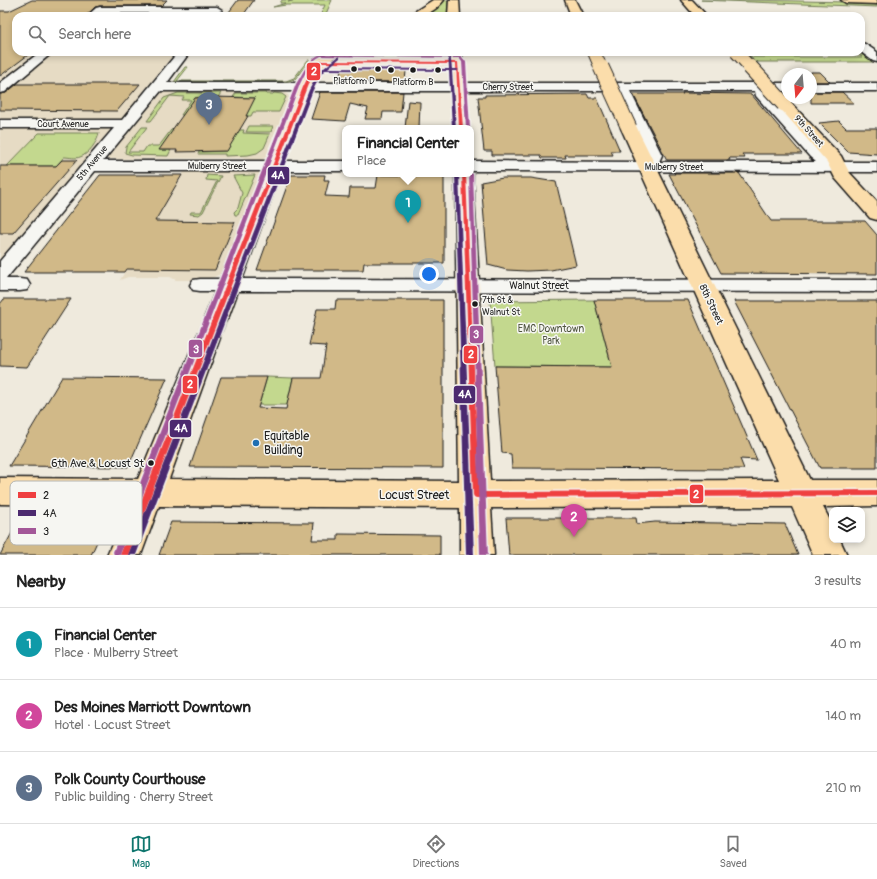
<!DOCTYPE html>
<html lang="en">
<head>
<meta charset="utf-8">
<style>
  :root { --surface:#fff; --page:#f2f2f2; --text:#222; --muted:#767676; --line:#e0e0e0; --accent:#0f766e }
  body { margin:0; font-family:Pangolin,sans-serif; background:var(--page); color:var(--text) }
  .controls { position:absolute; right:12px; bottom:12px; display:grid; overflow:hidden; border-radius:8px; box-shadow:0 2px 6px #0003 }
  .controls button { width:36px; height:36px; display:grid; place-items:center; padding:0; border:0; border-bottom:1px solid var(--line); background:var(--surface); color:var(--text); font:20px sans-serif }
  .compass { position:absolute; left:781px; top:68px; width:36px; height:36px; border-radius:50%; background:var(--surface); box-shadow:0 2px 6px #0003; rotate:196deg }
  .you { position:absolute; left:429px; top:274px; width:14px; height:14px; margin:-10px; border:3px solid #fff; border-radius:50%; background:#1a73e8; box-shadow:0 0 0 6px #1a73e833 }
  .badge { display:grid; place-items:center; width:26px; height:26px; border-radius:50%; background:var(--accent); color:#fff; font-size:13px; font-weight:700 }
  .pin { position:absolute; translate:-50% -33px; filter:drop-shadow(0 1px 2px #0008) }
  .pin::after { content:''; position:absolute; top:21px; width:14px; height:12px; background:inherit; clip-path:polygon(0 0,100% 0,50% 100%) }
  .popup { position:absolute; left:342px; top:125px; width:132px; height:52px; box-sizing:border-box; display:grid; place-content:center; border-radius:8px; background:var(--surface); filter:drop-shadow(0 1px 3px #0005); font-size:13px; white-space:nowrap; color:var(--muted) }
  .popup b { font-size:15px; color:var(--text) }
  .popup::after { content:''; position:absolute; left:50%; top:100%; margin-left:-8px; border:8px solid transparent; border-top-color:var(--surface) }
  .list { margin:0; padding:0; list-style:none }
  h2 { display:flex; justify-content:space-between; align-items:center; height:52px; margin:0; padding:0 16px; font-size:17px }
  h2 small { font-size:13px; font-weight:400; color:var(--muted) }
  .list li { display:grid; grid-template-columns:26px 1fr auto; gap:12px; align-items:center; box-sizing:border-box; height:72px; padding:0 16px; border-top:1px solid var(--line) }
  .list b { display:block; font-size:15px; white-space:nowrap }
  .list p { margin:0; font-size:13px; white-space:nowrap; color:var(--muted) }
  .list em { font-size:13px; font-style:normal; color:var(--muted) }
  .icon { flex:none; width:22px; height:22px; fill:none; stroke:currentColor; stroke-width:2; stroke-linecap:round; stroke-linejoin:round }
  .map { position:relative; flex:none; width:877px; height:555px; overflow:hidden }
  .search { position:absolute; background:var(--surface); box-shadow:0 2px 6px #0003; left:12px; right:12px; top:12px; height:44px; display:flex; align-items:center; gap:10px; box-sizing:border-box; padding:0 14px; border-radius:12px; color:var(--muted); font-size:15px }
  .sheet { height:268px; background:var(--surface) }
  nav { display:flex; justify-content:space-around; align-items:center; box-sizing:border-box; height:56px; border-top:1px solid var(--line); background:var(--surface); font-size:11px; color:var(--muted) }
  nav a { display:grid; justify-items:center; gap:2px }
  nav .on { color:var(--accent) }
  .map>svg:first-child { display:block }
  .built { fill:#e6dbc4 }
  .green { fill:#c3d88e; stroke:#707a55 }
  .building { fill:#d1b988; stroke:#1c1c1c }
  .lines { fill:none; stroke-linecap:round; stroke-linejoin:round }
  .major-tunnel { stroke:#c5c1b6; stroke-width:24; stroke-dasharray:24 12; stroke-linecap:butt }
  .minor-casing { stroke:#1c1c1c; stroke-width:3 }
  .major-casing { stroke:#1c1c1c; stroke-width:3 }
  .minor { fill:#f6f6f2; fill-rule:evenodd }
  .major { fill:#fbddab; fill-rule:evenodd }
  .major-bridge-far1-casing { stroke:#1c1c1c; stroke-width:14; stroke-linecap:butt }
  .major-bridge-casing { stroke:#1c1c1c; stroke-width:17; stroke-linecap:butt }
  .major-bridge-far1 { stroke:#fbddab; stroke-width:12 }
  .major-bridge { stroke:#fbddab; stroke-width:15 }
  .bus-1-casing { stroke:#f6f6f2; stroke-width:3 }
  .bus-2-casing { stroke:#f6f6f2; stroke-width:3 }
  .bus-3-casing { stroke:#f6f6f2; stroke-width:3 }
  .bus-1 { fill:#ef3f40; fill-rule:evenodd }
  .bus-2 { fill:#4c2a6f; fill-rule:evenodd }
  .bus-3 { fill:#a35798; fill-rule:evenodd }
  .bus-dot { fill:#1c1c1c; stroke:#f6f6f2; stroke-width:1.5 }
  .poi-dot { fill:#1f6fb2; stroke:#f6f6f2; stroke-width:1.5 }
  .labels { text-anchor:middle; stroke-width:3; stroke-linejoin:round; paint-order:stroke }
  .bus-label { font-size:9px; fill:#1c1c1c; stroke:#f6f6f2 }
  .far-street-label { font-size:9px; fill:#1c1c1c; stroke:#f6f6f2 }
  .street-label { font-size:10px; fill:#1c1c1c; stroke:#f6f6f2 }
  .park-label { font-size:10px; fill:#4e543e; stroke:#f6f6f2 }
  .near-bus-label { font-size:11px; fill:#1c1c1c; stroke:#f6f6f2; text-anchor:end }
  .near-poi-label { font-size:12px; fill:#1c1c1c; stroke:#f6f6f2; text-anchor:start }
  .near-street-label { font-size:12px; fill:#1c1c1c; stroke:#f6f6f2 }
  .key { fill:#f6f6f2; stroke:#b5b5b2; stroke-width:1 }
  .key-label { font-size:11px; fill:#1c1c1c }
  .line-badge { stroke:#f6f6f2; stroke-width:1.5 }
  .badge-label { font-size:11px; text-anchor:middle; font-weight:bold; fill:#fff }
</style>
</head>
<body>
<div class="map">
<svg width="877" height="555" viewBox="0 0 877 555">
  <rect width="100%" height="100%" fill="#efeadd"/>
  <filter id="ink" filterUnits="userSpaceOnUse"><feTurbulence type="fractalNoise" baseFrequency=".025" numOctaves="2"/><feDisplacementMap in="SourceGraphic" scale="8" xChannelSelector="R" yChannelSelector="G"/><feConvolveMatrix kernelMatrix="1 2 1 2 8 2 1 2 1" color-interpolation-filters="sRGB"/></filter>
  <g filter="url(#ink)">
    <g class="built">
      <polygon points="0,10 92,10 91,11 208,13 207,16 16,16 16,52 176,52 144,91 278,91 287,94 289,97 280,120 283,121 283,123 278,125 268,148 271,153 270,155 261,160 253,161 242,158 86,159 0,261"/>
      <polygon points="252,170 260,171 262,174 220,274 210,279 201,280 176,280 170,277 128,277 120,280 184,172 241,172"/>
    </g>
    <g class="green">
      <polygon points="282,0 294,0 288,2 296,0 332,0 325,16 320,16 325,5 286,5 273,7 286,3 280,3"/>
      <polygon points="444,0 448,0 447,16 420,16"/>
      <path d="M701,0C760,0 818,1 877,3V7Z"/>
      <polygon points="748,54 752,57 862,57 859,55 867,55 877,62 755,62"/>
      <polygon points="308,60 310,60 295,79 285,82 174,82 185,67 188,67 177,81 286,81 294,78"/>
      <polygon points="178,93 221,93 218,97 195,98 187,115 181,115 191,100 182,100 184,97 170,96 151,121 147,121 164,98"/>
      <polygon points="236,93 267,93 266,94 273,94 274,93 282,94 286,97 279,112 253,112 251,116 243,116 255,98 233,97"/>
      <polygon points="249,126 273,126 271,132 246,132"/>
      <polygon points="142,127 147,127 128,152 143,152 147,146 159,146 171,130 177,130 160,150 171,150 168,156 132,155 125,153 126,147"/>
      <polygon points="235,130 244,130 243,133 270,134 264,148 257,153 248,155 225,156 225,154 198,154 199,152 227,151"/>
      <path d="M39,133H99C98,141 88,155 80,157C76,159 69,157 64,157L56,166H7Z"/>
      <polygon points="207,175 221,176 203,212 199,215 190,214 191,212 201,212 217,181 206,180"/>
      <polygon points="255,175 238,215 235,215 234,212 238,208 242,193 233,176"/>
      <polygon points="594,300 612,367 495,366 490,301"/>
      <polygon points="267,377 293,378 287,405 259,405"/>
    </g>
    <g class="building">
      <polygon points="32,0 167,0 161,6 100,6 95,7 86,16 16,16 16,52 32,52 0,76 0,11 9,11"/>
      <polygon points="238,0 254,0 244,14 226,16"/>
      <polygon points="103,14 152,14 150,16 101,16"/>
      <polygon points="341,71 406,71 405,82 338,82"/>
      <polygon points="811,72 820,72 830,82 811,82"/>
      <polygon points="17,84 140,84 117,111 0,110 0,94 6,93"/>
      <polygon points="320,92 403,92 401,112 383,112 382,119 365,119 368,108 350,104 345,121 311,119"/>
      <polygon points="811,92 842,92 854,103 811,103"/>
      <polygon points="682,93 751,94 802,154 742,154 745,158 729,158 730,160 667,160 633,94 683,94"/>
      <polygon points="587,94 589,98 597,98 620,151 611,151 613,155 565,155 566,158 542,158 541,155 492,155 492,151 484,151 478,97 485,97 485,95"/>
      <polygon points="211,97 255,98 246,116 248,116 227,151 176,152 177,150 159,150 173,130 172,130 195,98"/>
      <polygon points="408,101 420,102 419,128 405,128"/>
      <polygon points="839,121 846,128 877,128 877,154 848,152 819,123"/>
      <polygon points="62,160 77,160 13,233 0,233 0,166 56,166"/>
      <polygon points="674,173 739,173 771,221 865,221 877,235 877,274 721,273 669,174 675,174"/>
      <polygon points="100,175 182,175 155,221 235,222 215,270 126,269 124,272 24,272"/>
      <polygon points="291,175 325,175 324,180 329,180 325,196 349,197 350,188 376,188 378,175 444,176 444,263 364,263 363,270 257,270"/>
      <polygon points="503,178 531,178 556,182 576,265 551,270 527,271 507,270 488,265 481,182"/>
      <polygon points="4,299 71,299 27,367 0,366 0,304"/>
      <polygon points="336,300 443,300 443,468 190,467 221,377 267,377 258,408 286,409 293,378 321,378 326,346 309,345 317,309 335,309"/>
      <polygon points="594,300 688,300 757,460 740,459 744,469 512,468 511,454 502,453 495,366 612,367"/>
      <polygon points="734,301 877,301 877,468 820,468"/>
      <polygon points="62,377 167,378 128,467 9,466"/>
      <polygon points="506,518 636,518 637,524 655,522 785,524 798,555 509,555"/>
      <polygon points="19,520 37,521 106,522 91,555 0,555"/>
      <polygon points="171,522 314,523 312,540 338,540 338,534 440,535 440,555 159,555"/>
    </g>
    <g class="lines">
      <polyline class="major-tunnel" points="208,338 217,316"/>
      <defs>
        <g id="minor">
          <polygon points="100,7 217,7 222,10 217,13 102,13 99,16 87,16 96,8"/>
          <polygon points="861,43 865,44 877,52 877,62 873,61 861,52"/>
          <polygon points="40,52 53,52 5,92 0,93 0,83"/>
          <path d="M178,52H190L167,83H756L757,79C763,78 766,79 770,83H787V91H769L768,92L820,151L828,156L841,162H877V172L471,171V161L643,162L646,155L619,94L610,91H161L103,161H345V171H95L6,279H20L27,280L30,285L27,290L20,291H0V261L114,128H0V120H122ZM630,91H755L756,96L810,157L816,162H659L662,155Z"/>
          <rect x="811" y="83" width="66" height="8"/>
          <polygon points="200,279 877,280 877,292 200,291 193,290 190,285 193,280"/>
        </g>
        <g id="major">
          <path d="M433,0H444C434,13 424,16 408,16Z"/>
          <polygon points="449,0 459,0 460,16 448,16"/>
          <polygon points="565,0 575,0 583,16 571,16"/>
          <polygon points="681,0 692,0 707,16 695,16"/>
          <polygon points="841,0 877,0 877,4 846,3"/>
          <polygon points="326,52 340,52 326,65 314,81 229,316 225,322 217,324 209,322 205,316 300,81 316,59"/>
          <polygon points="450,52 462,52 469,128 453,128"/>
          <polygon points="784,100 789,101 841,156 849,172 877,202 877,220 870,218 835,178 827,162 779,107 777,104 779,101"/>
          <polygon points="629,123 635,125 637,128 810,480 877,480 877,506 823,507 832,524 832,540 840,540 847,555 813,555 792,507 491,508 494,555 460,555 460,508 159,506 141,555 107,555 128,506 0,504 0,478 138,479 196,338 199,332 208,329 217,332 220,338 169,479 459,481 455,174 471,174 471,171 473,174 490,481 779,480 621,128 623,125"/>
        </g>
      </defs>
      <use href="#minor" class="minor-casing"/>
      <use href="#major" class="major-casing"/>
      <use href="#minor" class="minor"/>
      <use href="#major" class="major"/>
      <defs>
        <g id="major-bridge-far1">
          <polyline points="594,52 601,68"/>
          <polyline points="736,52 751,68"/>
        </g>
        <g id="major-bridge">
          <polyline points="601,67 629,128"/>
          <polyline points="750,67 784,104"/>
        </g>
      </defs>
      <use href="#major-bridge-far1" class="major-bridge-far1-casing"/>
      <use href="#major-bridge" class="major-bridge-casing"/>
      <use href="#major-bridge-far1" class="major-bridge-far1"/>
      <use href="#major-bridge" class="major-bridge"/>
      <defs>
        <g id="bus-1">
          <polygon points="320,61 458,62 463,128 459,128 456,64 322,63 312,75 307,87 128,555 120,555 303,87 309,75"/>
          <polygon points="462,174 466,174 479,492 877,490 877,496 476,498 474,497 473,495"/>
        </g>
        <g id="bus-2">
          <polygon points="448,52 450,52 452,69 457,69 459,70 457,71 452,71 456,128 452,128 449,71 325,70 322,73 313,90 136,555 128,555 309,90 319,72 322,70 319,69 324,68 339,56 340,57 340,58 328,68 449,69"/>
          <polygon points="455,174 459,174 474,555 466,555"/>
        </g>
        <g id="bus-3">
          <path d="M321,54L461,56L466,62L470,128H466L462,62L459,58L321,56C310,61 305,74 300,84L121,552L120,555H114L113,552L296,84C303,73 308,59 321,54Z"/>
          <polygon points="471,173 473,174 488,555 480,555 469,174 471,174"/>
        </g>
      </defs>
      <use href="#bus-1" class="bus-1-casing"/>
      <use href="#bus-2" class="bus-2-casing"/>
      <use href="#bus-3" class="bus-3-casing"/>
      <use href="#bus-1" class="bus-1"/>
      <use href="#bus-2" class="bus-2"/>
      <use href="#bus-3" class="bus-3"/>
    </g>
  </g>
  <g class="bus-dot">
    <circle cx="354" cy="69" r="3.5"/>
    <circle cx="378" cy="69" r="3.5"/>
    <circle cx="391" cy="70" r="3.5"/>
    <circle cx="413" cy="70" r="3.5"/>
    <circle cx="438" cy="70" r="3.5"/>
    <circle cx="475" cy="304" r="3.5"/>
    <circle cx="151" cy="463" r="3.5"/>
  </g>
  <circle class="poi-dot" cx="256" cy="443" r="4"/>
  <g class="labels">
    <g class="bus-label">
      <text x="354" y="84">Platform D</text>
      <text x="413" y="85">Platform B</text>
      <text x="482" y="303" text-anchor="start">7th St &amp;<tspan x="482" dy="12">Walnut St</tspan></text>
    </g>
    <g class="far-street-label">
      <text x="508" y="90">Cherry Street</text>
      <text x="63" y="127">Court Avenue</text>
      <text transform="translate(809 131) rotate(48)" y="3">9th Street</text>
      <text transform="translate(92 163) rotate(-50)" y="3">5th Avenue</text>
      <text x="217" y="169">Mulberry Street</text>
      <text x="674" y="170">Mulberry Street</text>
    </g>
    <g class="street-label">
      <text x="539" y="289">Walnut Street</text>
      <text transform="translate(712 304) rotate(65)" y="4">8th Street</text>
    </g>
    <g class="park-label">
      <text x="551" y="332">EMC Downtown<tspan x="551" dy="12">Park</tspan></text>
    </g>
    <g class="near-bus-label">
      <text x="144" y="467">6th Ave &amp; Locust St</text>
    </g>
    <g class="near-poi-label">
      <text x="264" y="440">Equitable<tspan x="264" dy="14">Building</tspan></text>
    </g>
    <g class="near-street-label">
      <text x="414" y="499">Locust Street</text>
    </g>
  </g>
  <rect x="10" y="481" width="132" height="64" rx="6" class="key"/>
  <rect x="18" y="492" width="18" height="6" fill="#ef3f40"/>
  <rect x="18" y="510" width="18" height="6" fill="#4c2a6f"/>
  <rect x="18" y="528" width="18" height="6" fill="#a35798"/>
  <g class="key-label">
    <text x="43" y="499">2</text>
    <text x="43" y="517">4A</text>
    <text x="43" y="535">3</text>
  </g>
  <g class="line-badge">
    <rect x="306" y="62" width="15" height="19" rx="4" fill="#ef3f40"/>
    <rect x="267" y="166" width="23" height="19" rx="4" fill="#4c2a6f"/>
    <rect x="469" y="325" width="15" height="19" rx="4" fill="#a35798"/>
    <rect x="188" y="339" width="15" height="19" rx="4" fill="#a35798"/>
    <rect x="463" y="345" width="15" height="19" rx="4" fill="#ef3f40"/>
    <rect x="182" y="375" width="16" height="19" rx="4" fill="#ef3f40"/>
    <rect x="453" y="385" width="23" height="19" rx="4" fill="#4c2a6f"/>
    <rect x="169" y="419" width="23" height="19" rx="4" fill="#4c2a6f"/>
    <rect x="689" y="484" width="15" height="20" rx="4" fill="#ef3f40"/>
  </g>
  <g class="badge-label">
    <text x="314" y="75">2</text>
    <text x="278" y="179">4A</text>
    <text x="476" y="338">3</text>
    <text x="196" y="353">3</text>
    <text x="471" y="358">2</text>
    <text x="190" y="388">2</text>
    <text x="465" y="398">4A</text>
    <text x="181" y="432">4A</text>
    <text x="696" y="498">2</text>
  </g>
</svg>
<div class="controls">
<button><svg class="icon" aria-label="layers" viewBox="0 0 24 24"><path d="M12 4l9 5-9 5-9-5zM3 14l9 5 9-5"/></svg></button>
</div>
<svg class="compass" viewBox="-18 -18 36 36"><path d="M0-13l5 13h-10z" fill="#e53935"/><path d="M0 13l5-13h-10z" fill="#767676"/></svg>
<div class="you"></div>
<div class="pin badge" style="left:408px;top:223px;background:#0f9aa8">1</div>
<div class="popup"><b>Financial Center</b>Place</div>
<div class="pin badge" style="left:574px;top:537px;background:#d1479c">2</div>
<div class="pin badge" style="left:209px;top:125px;background:#5c6f8a">3</div>
<div class="search"><svg class="icon" aria-label="search" viewBox="0 0 24 24"><circle cx="10" cy="10" r="6"/><path d="M15 15l6 6"/></svg>Search here</div>
</div>
<section class="sheet">
<h2>Nearby<small>3 results</small></h2>
<ul class="list">
<li><span class="badge" style="background:#0f9aa8">1</span><div><b>Financial Center</b><p>Place · Mulberry Street</p></div><em>40 m</em></li>
<li><span class="badge" style="background:#d1479c">2</span><div><b>Des Moines Marriott Downtown</b><p>Hotel · Locust Street</p></div><em>140 m</em></li>
<li><span class="badge" style="background:#5c6f8a">3</span><div><b>Polk County Courthouse</b><p>Public building · Cherry Street</p></div><em>210 m</em></li>
</ul>
</section>
<nav>
<a class="on"><svg class="icon" aria-label="map" viewBox="0 0 24 24"><path d="M3 6l6-2 6 2 6-2v14l-6 2-6-2-6 2zM9 4v14M15 6v14"/></svg>Map</a>
<a><svg class="icon" aria-label="directions" viewBox="0 0 24 24"><path d="M12 3l9 9-9 9-9-9zM9 14v-3h6M13 9l2 2-2 2"/></svg>Directions</a>
<a><svg class="icon" aria-label="saved" viewBox="0 0 24 24"><path d="M7 4h10v16l-5-4-5 4z"/></svg>Saved</a>
</nav>
</body>
</html>
